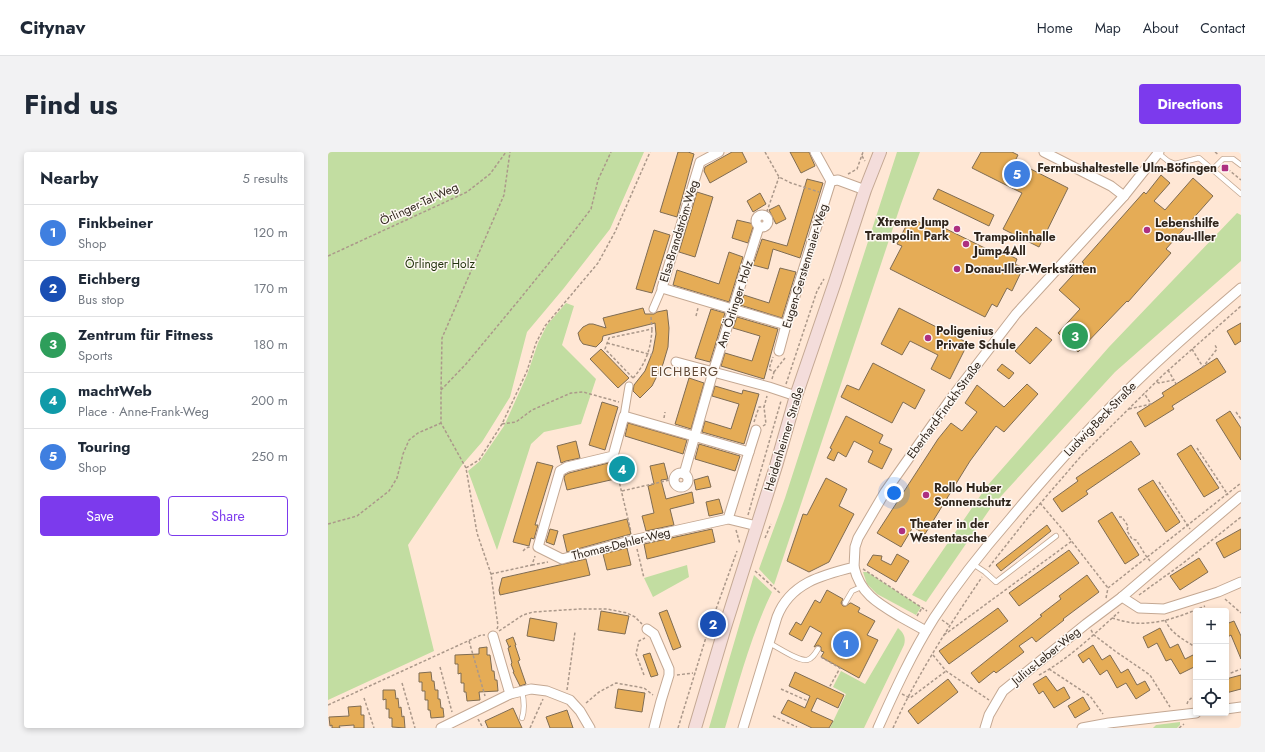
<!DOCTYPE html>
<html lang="en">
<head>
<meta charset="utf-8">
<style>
  :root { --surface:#fff; --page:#f2f2f3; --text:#1f2937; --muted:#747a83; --line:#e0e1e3; --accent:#7c3aed }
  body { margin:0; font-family:Jost,sans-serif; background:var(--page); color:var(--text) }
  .controls { position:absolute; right:12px; bottom:12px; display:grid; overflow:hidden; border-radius:4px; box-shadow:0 2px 6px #0003 }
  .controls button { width:36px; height:36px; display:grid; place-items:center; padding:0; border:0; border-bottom:1px solid var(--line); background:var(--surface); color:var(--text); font:20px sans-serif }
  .you { position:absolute; left:566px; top:341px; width:14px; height:14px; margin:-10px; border:3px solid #fff; border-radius:50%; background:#1a73e8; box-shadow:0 0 0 6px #1a73e833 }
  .badge { display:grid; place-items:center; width:26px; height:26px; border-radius:50%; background:var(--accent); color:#fff; font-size:13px; font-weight:700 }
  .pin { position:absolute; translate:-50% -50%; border:2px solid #fff; box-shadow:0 1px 4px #0006 }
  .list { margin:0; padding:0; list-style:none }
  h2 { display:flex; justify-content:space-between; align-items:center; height:52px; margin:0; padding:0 16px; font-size:17px }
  h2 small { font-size:13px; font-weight:400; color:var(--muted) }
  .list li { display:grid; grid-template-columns:26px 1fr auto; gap:12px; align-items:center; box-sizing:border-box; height:56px; padding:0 16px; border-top:1px solid var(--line) }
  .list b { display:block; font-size:15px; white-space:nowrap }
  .list p { margin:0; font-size:13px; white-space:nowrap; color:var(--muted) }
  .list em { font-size:13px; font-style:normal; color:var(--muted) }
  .actions { display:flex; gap:8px; padding:12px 16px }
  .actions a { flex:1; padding:9px 0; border:1px solid var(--accent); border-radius:4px; text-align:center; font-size:14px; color:var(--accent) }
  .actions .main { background:var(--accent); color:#fff }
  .icon { flex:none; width:22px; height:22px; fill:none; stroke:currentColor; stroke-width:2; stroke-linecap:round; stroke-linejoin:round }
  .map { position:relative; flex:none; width:913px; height:576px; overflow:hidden; border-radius:4px }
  header { display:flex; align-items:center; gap:24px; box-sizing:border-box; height:56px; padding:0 20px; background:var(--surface); border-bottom:1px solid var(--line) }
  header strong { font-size:19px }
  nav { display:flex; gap:22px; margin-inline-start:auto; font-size:14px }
  .intro { display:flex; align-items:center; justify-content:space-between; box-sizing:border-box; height:96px; padding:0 24px }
  h1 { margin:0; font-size:28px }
  .button { padding:10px 18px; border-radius:4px; background:var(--accent); color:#fff; font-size:14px; font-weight:700 }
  main { display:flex; gap:24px; padding:0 24px }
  aside { flex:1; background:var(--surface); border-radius:4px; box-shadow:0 2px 6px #0003 }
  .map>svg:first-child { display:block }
  .green { fill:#c2dda1 }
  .building { fill:#e5ac56; stroke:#7f6c53 }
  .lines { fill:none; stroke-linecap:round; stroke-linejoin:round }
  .service-casing { stroke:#c4a893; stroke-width:6 }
  .pedestrian-casing { stroke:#c4a893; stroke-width:9 }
  .minor-casing { stroke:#c4a893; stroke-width:11 }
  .secondary-casing { stroke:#c4a893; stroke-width:14 }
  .path { stroke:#ab988a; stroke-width:1.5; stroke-dasharray:3 2; stroke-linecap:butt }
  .service { stroke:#fff; stroke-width:4.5 }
  .pedestrian { stroke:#fff; stroke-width:7 }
  .minor { stroke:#fff; stroke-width:9 }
  .secondary { stroke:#f4dddb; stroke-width:12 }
  .poi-dot { fill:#ad3080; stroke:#fef8f3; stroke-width:1.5 }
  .labels { text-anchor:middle; stroke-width:3; stroke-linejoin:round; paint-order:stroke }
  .poi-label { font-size:12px; font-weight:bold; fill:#30261d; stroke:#fef8f3; text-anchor:start }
  .street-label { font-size:12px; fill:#30261d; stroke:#fef8f3 }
  .park-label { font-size:12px; fill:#25340f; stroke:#fef8f3 }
  .neighbourhood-label { font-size:13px; letter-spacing:1px; fill:#604835; stroke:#fef8f3 }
</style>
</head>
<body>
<header>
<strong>Citynav</strong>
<nav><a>Home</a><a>Map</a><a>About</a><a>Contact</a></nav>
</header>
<div class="intro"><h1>Find us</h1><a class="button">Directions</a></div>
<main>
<aside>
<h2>Nearby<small>5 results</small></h2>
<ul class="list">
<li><span class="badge" style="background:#3f7fe0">1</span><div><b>Finkbeiner</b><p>Shop</p></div><em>120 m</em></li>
<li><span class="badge" style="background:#1a4fb4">2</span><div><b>Eichberg</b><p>Bus stop</p></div><em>170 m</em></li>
<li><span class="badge" style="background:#2e9e5b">3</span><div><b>Zentrum für Fitness</b><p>Sports</p></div><em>180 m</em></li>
<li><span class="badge" style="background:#0f9aa8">4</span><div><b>machtWeb</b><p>Place · Anne-Frank-Weg</p></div><em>200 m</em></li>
<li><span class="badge" style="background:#3f7fe0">5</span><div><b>Touring</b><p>Shop</p></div><em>250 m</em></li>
</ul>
<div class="actions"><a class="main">Save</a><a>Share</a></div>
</aside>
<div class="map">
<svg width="913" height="576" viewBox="0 0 913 576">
  <rect width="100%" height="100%" fill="#ffe7d5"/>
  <g class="green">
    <polygon points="0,0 316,0 282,77 236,136 199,180 182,245 154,290 134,313 80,393 106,499 0,548"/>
    <polygon points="569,0 592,0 573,52 446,433 431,417 457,346"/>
    <polygon points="909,61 913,63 913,109 787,220 664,354 598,450 584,443 659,334 781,195"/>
    <polygon points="238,151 246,154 234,193 268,227 253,272 216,280 203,292 169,398 140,319 152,309 176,274 199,223 210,191 219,173"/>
    <polygon points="359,413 361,425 325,445 316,426"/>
    <polygon points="535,420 539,420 593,455 588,463 549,442 539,432"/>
    <path d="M426,423L444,440C423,483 411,530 397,576H381Z"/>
    <path d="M570,476C576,481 578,486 576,493L536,576H502L518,542L505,535L513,519L537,532Z"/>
    <polygon points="852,570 852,573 849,576 825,576 828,573"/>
  </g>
  <g class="building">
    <polygon points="350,0 360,0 366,2 349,65 332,60"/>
    <polygon points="404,0 414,0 419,10 382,31 376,19 377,15"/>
    <polygon points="462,0 481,0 487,14 473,21"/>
    <polygon points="653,0 684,0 690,3 687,9 740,36 711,95 675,77 694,41 644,16"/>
    <polygon points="833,23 842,31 826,49 837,58 865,26 885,44 838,97 843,101 800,150 799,149 750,200 730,181 752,157 731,138 756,111 754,110 816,40 818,42"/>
    <polygon points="479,27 495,31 472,106 445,97 440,117 425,113 434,87 459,94"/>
    <polygon points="610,37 666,63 661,74 605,47"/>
    <polygon points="369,40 385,45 367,105 351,100"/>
    <polygon points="432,41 438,52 425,60 419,49"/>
    <polygon points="451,53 458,67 448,72 441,58"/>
    <polygon points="409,68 426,72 420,91 404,86"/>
    <polygon points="587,68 599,74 602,69 671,103 673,99 689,107 687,112 695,116 684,139 679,136 669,155 664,152 657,165 562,117 574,94 569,92 579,72 584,74"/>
    <polygon points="326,78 342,83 324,141 308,137"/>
    <polygon points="401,100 415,105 401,150 345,133 349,118 391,132"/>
    <polygon points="452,116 468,120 454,166 412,153 416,143 441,151"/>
    <polygon points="315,156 317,162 326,162 329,160 339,158 341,176 340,195 335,212 324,234 312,246 305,239 306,233 317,219 325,199 328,182 327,171 275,184 274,189 268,195 255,192 252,188 250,181 255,175 261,172 265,172 278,176 275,166"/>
    <polygon points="571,156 640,191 622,227 603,217 610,203 582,189 574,203 553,192"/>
    <polygon points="383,157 397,161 382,210 367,206"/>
    <polygon points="409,165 450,177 436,227 393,214 397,201 424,209 432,184 405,176"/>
    <polygon points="913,171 913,189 907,193 899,179"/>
    <polygon points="708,175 724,188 702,212 687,199"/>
    <polygon points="273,197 301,226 290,236 262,207"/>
    <polygon points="889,206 898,220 844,254 846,257 817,275 809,261 836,244 834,241"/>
    <polygon points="545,211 597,238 587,257 575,250 564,271 513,245 519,233 531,238"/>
    <polygon points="674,212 686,221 681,227 669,218"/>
    <polygon points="361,226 376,231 363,277 347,272"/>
    <polygon points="699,232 710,242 676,280 668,274 642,309 597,382 585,375 573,395 549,381 610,287 623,271 634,279 649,260 637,251 649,233 676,255"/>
    <polygon points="387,234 414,242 415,238 431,242 416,292 374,280 377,269 403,277 411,252 384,244"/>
    <polygon points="274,250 290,255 277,298 261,293"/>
    <polygon points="902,259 913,276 913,308 888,268"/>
    <polygon points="518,264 555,283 551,291 564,297 554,317 540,310 545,299 526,289 518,305 510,300 506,309 499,306 504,297 502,296"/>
    <polygon points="300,271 359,288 355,302 297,284"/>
    <polygon points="248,289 252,306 238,309 233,311 229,294"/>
    <polygon points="803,289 812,302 758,339 760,342 734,360 725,347 750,329 748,326"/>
    <polygon points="371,292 412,304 407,319 367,307"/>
    <polygon points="863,293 891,336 876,345 849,302"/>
    <polygon points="296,307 300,324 239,338 236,326 237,323 241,321"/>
    <polygon points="209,310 225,314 207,373 210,373 206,387 203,386 201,394 185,390"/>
    <polygon points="336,311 340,327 333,328 338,347 364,340 366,351 342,357 346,373 318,379 314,364 326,361 320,334 326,332 322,314"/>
    <polygon points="380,324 383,335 368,338 366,328"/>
    <polygon points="498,326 519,337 511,354 526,362 501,410 481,420 459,409 475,362 479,363"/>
    <polygon points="825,328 852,370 838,380 810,337"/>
    <polygon points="391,347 395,361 381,364 378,350"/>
    <polygon points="784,360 811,403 797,412 770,369"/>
    <polygon points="299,367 303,382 239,400 235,383"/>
    <polygon points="719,373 723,379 673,419 668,413"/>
    <polygon points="222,377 230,379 226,393 218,390"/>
    <polygon points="384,377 387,390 319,407 316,392"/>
    <polygon points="913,377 913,397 896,406 888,391"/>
    <polygon points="299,396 303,413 279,418 275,402"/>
    <polygon points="741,398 751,411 691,454 681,441"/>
    <polygon points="569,402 581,409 568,430 539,413 545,403 554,404 553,408 563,413"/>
    <polygon points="871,406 880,420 852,438 842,424"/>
    <polygon points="258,407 262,423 172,443 171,438 174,426"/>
    <polygon points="759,423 771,440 735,467 736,468 708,490 704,485 691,494 696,500 668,521 666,519 651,531 643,521 714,464 712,463 733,447 731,444"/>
    <polygon points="499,438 515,447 513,451 515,454 518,454 522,451 523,451 532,456 530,460 547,469 539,483 550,488 531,526 493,505 496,500 493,499 493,495 490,493 486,495 494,481 482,474 474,489 461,482 468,470 473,473 487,448 492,451"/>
    <polygon points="670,456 680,469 621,512 611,499"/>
    <polygon points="339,458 353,495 345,498 331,461"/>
    <polygon points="273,459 301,464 297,482 270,478"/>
    <polygon points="202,466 229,471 226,489 199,484"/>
    <polygon points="906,469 913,484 913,507 903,483 898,486 898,472"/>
    <polygon points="832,476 842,496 850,492 857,507 865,503 868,508 868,514 852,522 843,507 838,509 829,491 820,496 815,485"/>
    <polygon points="185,485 188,493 187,493 192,508 190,509 198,532 192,534 185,520 186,520 183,512 184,511 180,496 183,494 181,495 178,488"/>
    <polygon points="765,493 774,508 782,503 793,521 800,517 809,533 817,529 822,538 808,547 798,531 789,536 779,518 772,523 761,506 755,511 750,503"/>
    <polygon points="159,495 159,503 162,503 164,519 166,519 167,528 169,528 170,539 151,540 152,548 139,549 138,540 136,540 136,531 133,531 133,521 130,522 130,512 127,512 127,503 151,502 151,496"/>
    <polygon points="322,501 330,523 323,525 315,503"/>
    <polygon points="103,520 104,529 106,529 107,538 110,538 110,547 112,547 113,556 115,556 116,565 103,566 102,558 100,558 100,548 97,548 97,539 94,539 94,530 91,530 91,521"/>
    <polygon points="467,520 516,543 510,556 489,546 483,559 505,569 501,576 484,576 453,561 460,548 477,556 482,544 461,534"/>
    <polygon points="913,523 913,537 898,541 898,527"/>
    <polygon points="718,524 729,539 736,535 742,546 726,556 715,539 711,542 705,532"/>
    <polygon points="620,527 630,540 590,572 580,559"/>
    <polygon points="290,537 317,541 314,560 287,556"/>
    <polygon points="55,538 67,538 68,547 70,546 71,556 73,555 74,565 76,564 77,576 64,575 64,566 61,566 61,557 58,557 58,547 55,548"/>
    <polygon points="755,545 762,557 747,566 740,554"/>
    <polygon points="33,554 33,563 36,563 36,576 26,576 26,573 11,574 12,576 4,576 4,573 2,574 1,565 21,564 20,555"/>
    <polygon points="185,556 194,576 160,576 157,569"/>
    <polygon points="239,558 245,576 222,576 218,565"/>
  </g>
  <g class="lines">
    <defs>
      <g id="service">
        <polyline points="830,1 840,9 847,12 871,6 913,42"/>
        <polyline points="884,18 895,7 905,7 913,13"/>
        <polyline points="645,412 657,420 668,430 728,384"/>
        <polyline points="517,451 524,439 533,435"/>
        <path d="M441,491C450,495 469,509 479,508C484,507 487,502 490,497"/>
        <path d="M194,566C197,557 196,548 194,539"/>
      </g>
      <g id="pedestrian">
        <polyline points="325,157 334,136"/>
        <polyline points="296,264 301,234"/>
      </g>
      <g id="minor">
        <polyline points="391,0 372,10 334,136 458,173"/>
        <polyline points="716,0 783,34 796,44"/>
        <polyline points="503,29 510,28 537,38"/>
        <circle cx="434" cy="69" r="6"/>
        <polyline points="451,199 458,173 503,29 487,0"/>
        <polyline points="348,210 441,235 468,244"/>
        <polyline points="421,300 428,278"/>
        <circle cx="353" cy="328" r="7"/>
        <polyline points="356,322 385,220 431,75"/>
        <polyline points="400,367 421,300 296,264 285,304 239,315 232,319 210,395 234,407 305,388 400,367 429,374"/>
        <path d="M526,415C532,441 549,451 571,464C580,469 589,474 598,479"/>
        <polyline points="794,445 811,456 836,457 890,440 913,430"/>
        <polyline points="319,477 326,482 341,517 341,523 333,549 326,576"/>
        <polyline points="165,484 182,542"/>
        <polyline points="898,557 913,555"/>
        <polyline points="113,576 182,542 203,537 219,539 242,548 252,559 262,576"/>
        <path d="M415,576L449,465C462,431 494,423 526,415L527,395L530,386L557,340L624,245L688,162L796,44L831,0"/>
        <path d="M550,576C567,538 584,501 606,466C629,431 655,398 682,367C722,319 764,272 809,229C843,196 878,166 913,136"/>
        <polyline points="657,576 661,563 675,539 758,472 794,445 828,416 913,344"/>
        <polyline points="754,576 781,571 868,561"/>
      </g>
      <polyline id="secondary" points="367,576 397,475 448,314 468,244 507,130 537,38 552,0"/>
    </defs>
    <use href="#service" class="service-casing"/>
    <use href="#pedestrian" class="pedestrian-casing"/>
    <use href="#minor" class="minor-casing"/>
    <use href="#secondary" class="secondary-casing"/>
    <g class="path">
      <polyline points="437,0 451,25 463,31 491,40"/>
      <polyline points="887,0 891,3"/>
      <polyline points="534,4 537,9"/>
      <polyline points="896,14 913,28"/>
      <polyline points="520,22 529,17 535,0"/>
      <polyline points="436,64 438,62 451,25"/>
      <polyline points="0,104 139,40 162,22 178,0"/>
      <polyline points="368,164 370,156"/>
      <polyline points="279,191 324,203"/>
      <polyline points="864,197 875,215 889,197 887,193"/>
      <polyline points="840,218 846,228"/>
      <polyline points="446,220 457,206"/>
      <polyline points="305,226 277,197 281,186 324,177 323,165"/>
      <path d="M305,226C318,212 323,196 324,177"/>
      <polyline points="444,227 446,220 441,217 445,205"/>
      <polyline points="829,230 831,231 846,228 848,232"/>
      <polyline points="458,232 489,139 496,127"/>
      <polyline points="113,238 138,212 191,148 234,95 263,57 270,28 283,0"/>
      <polyline points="801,257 823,252 816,241"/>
      <polyline points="908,260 913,267"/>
      <polyline points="336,266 337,260"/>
      <polyline points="426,270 431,255 436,255"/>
      <polyline points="174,272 188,270 204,258 243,241 255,240 291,250"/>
      <polyline points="435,274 438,272 436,255 439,244"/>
      <polyline points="869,296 900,343"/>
      <polyline points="287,312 303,380"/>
      <polyline points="138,316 113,271 113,239 114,186 176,43 182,0"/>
      <polyline points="831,330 862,377"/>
      <polyline points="294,339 346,327"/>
      <polyline points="712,351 735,378 780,436"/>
      <polyline points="420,363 453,249"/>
      <path d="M791,365H794L800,374L799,379L804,387L808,388C813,395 816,402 822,409"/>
      <polyline points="0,372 29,364 61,339 69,326 75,302 81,288 90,281 113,271"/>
      <polyline points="408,378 412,392"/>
      <polyline points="437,386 443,372"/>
      <polyline points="309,397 316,426"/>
      <polyline points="195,399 198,396 202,395"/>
      <polyline points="204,413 220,410"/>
      <polyline points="661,415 698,368 754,303 836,222 913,154"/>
      <polyline points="535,417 599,459"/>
      <polyline points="427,419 452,441"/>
      <polyline points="163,422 204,413 207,404"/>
      <polyline points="811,443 854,412 913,365"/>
      <polyline points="778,446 780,436 913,331"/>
      <polyline points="897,447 913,461"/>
      <polyline points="589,464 594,456"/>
      <path d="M784,466C791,468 798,470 805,471C830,473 854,464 877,454"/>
      <polyline points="614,468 621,473"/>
      <path d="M837,468C844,483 856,487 868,496"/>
      <polyline points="169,477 170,474 163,422 149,381 138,316 151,308 174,272 199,219 208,191 217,174 270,111 287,80 322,0"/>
      <polyline points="763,478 766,483 787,499 822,523 842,555"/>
      <polyline points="171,479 195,463 205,460 252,457 279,457 299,461 307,465 314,472"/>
      <polyline points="616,483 744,389"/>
      <polyline points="141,489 157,544"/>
      <polyline points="605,503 618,519 661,548"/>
      <polyline points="493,505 512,516 501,536"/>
      <polyline points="112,515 124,560"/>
      <polyline points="721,517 762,544 775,562"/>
      <polyline points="316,523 308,502 311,489 317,486"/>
      <polyline points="349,523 365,521"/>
      <path d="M711,523C741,507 766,482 791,460"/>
      <polyline points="898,523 913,517"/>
      <polyline points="74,531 87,576"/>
      <polyline points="453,537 480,549"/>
      <polyline points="239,538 247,480"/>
      <polyline points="574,542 582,546 618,519"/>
      <polyline points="36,546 46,576"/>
      <polyline points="258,551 271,540 288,531 316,536 325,543"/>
      <polyline points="859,552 860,549 868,542"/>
      <polyline points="0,553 153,483 157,483"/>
      <polyline points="445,564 469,575"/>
      <polyline points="150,567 155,576"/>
      <polyline points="202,576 215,547"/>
      <polyline points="350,576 379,482 409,399"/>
      <path d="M565,576C589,523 621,474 654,425"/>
      <polyline points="851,576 856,572"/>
    </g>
    <use href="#service" class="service"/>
    <use href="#pedestrian" class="pedestrian"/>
    <use href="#minor" class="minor"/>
    <use href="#secondary" class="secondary"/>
  </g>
  <g class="poi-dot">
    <rect x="893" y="12" width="8" height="8" rx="2"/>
    <circle cx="629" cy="77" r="4"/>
    <circle cx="819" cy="78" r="4"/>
    <circle cx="638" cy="92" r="4"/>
    <circle cx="629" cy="117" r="4"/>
    <circle cx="600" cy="186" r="4"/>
    <circle cx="598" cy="343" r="4"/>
    <circle cx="574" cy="379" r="4"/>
  </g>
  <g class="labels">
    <g class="poi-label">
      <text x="889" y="20" text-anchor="end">Fernbushaltestelle Ulm-Böfingen</text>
      <text x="621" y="74" text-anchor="end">Xtreme Jump<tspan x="621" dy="14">Trampolin Park</tspan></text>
      <text x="827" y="75">Lebenshilfe<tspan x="827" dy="14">Donau-Iller</tspan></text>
      <text x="646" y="89">Trampolinhalle<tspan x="646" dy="14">Jump4All</tspan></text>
      <text x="637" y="121">Donau-Iller-Werkstätten</text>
      <text x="608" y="183">Poligenius<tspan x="608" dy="14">Private Schule</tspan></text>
      <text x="606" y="340">Rollo Huber<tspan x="606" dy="14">Sonnenschutz</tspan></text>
      <text x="582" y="376">Theater in der<tspan x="582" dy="14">Westentasche</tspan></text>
    </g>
    <g class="street-label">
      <text transform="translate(91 52) rotate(-25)" y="4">Örlinger-Tal-Weg</text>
      <text transform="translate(351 79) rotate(-73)" y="4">Elsa-Brandström-Weg</text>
      <text transform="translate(477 114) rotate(-73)" y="4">Eugen-Gerstenmaier-Weg</text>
      <text transform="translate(407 152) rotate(-72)" y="4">Am Örlinger Holz</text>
      <text transform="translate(616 258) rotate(-54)" y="4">Eberhard-Finckh-Straße</text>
      <text transform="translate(772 267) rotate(-46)" y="4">Ludwig-Beck-Straße</text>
      <text transform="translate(456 287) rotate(-73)" y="4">Heidenheimer Straße</text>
      <text transform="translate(293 392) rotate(-14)" y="4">Thomas-Dehler-Weg</text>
      <text transform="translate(718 504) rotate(-39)" y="4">Julius-Leber-Weg</text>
    </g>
    <g class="park-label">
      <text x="112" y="116">Örlinger Holz</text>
    </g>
    <g class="neighbourhood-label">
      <text x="357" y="224">EICHBERG</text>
    </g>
  </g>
</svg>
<div class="controls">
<button>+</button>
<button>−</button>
<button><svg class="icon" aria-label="locate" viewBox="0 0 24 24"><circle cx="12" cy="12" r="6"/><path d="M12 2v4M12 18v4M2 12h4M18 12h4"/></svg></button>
</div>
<div class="you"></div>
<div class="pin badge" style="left:518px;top:492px;background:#3f7fe0">1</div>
<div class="pin badge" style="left:385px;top:472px;background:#1a4fb4">2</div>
<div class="pin badge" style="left:747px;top:184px;background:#2e9e5b">3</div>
<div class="pin badge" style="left:294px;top:317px;background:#0f9aa8">4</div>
<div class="pin badge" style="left:689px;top:22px;background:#3f7fe0">5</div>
</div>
</main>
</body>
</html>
